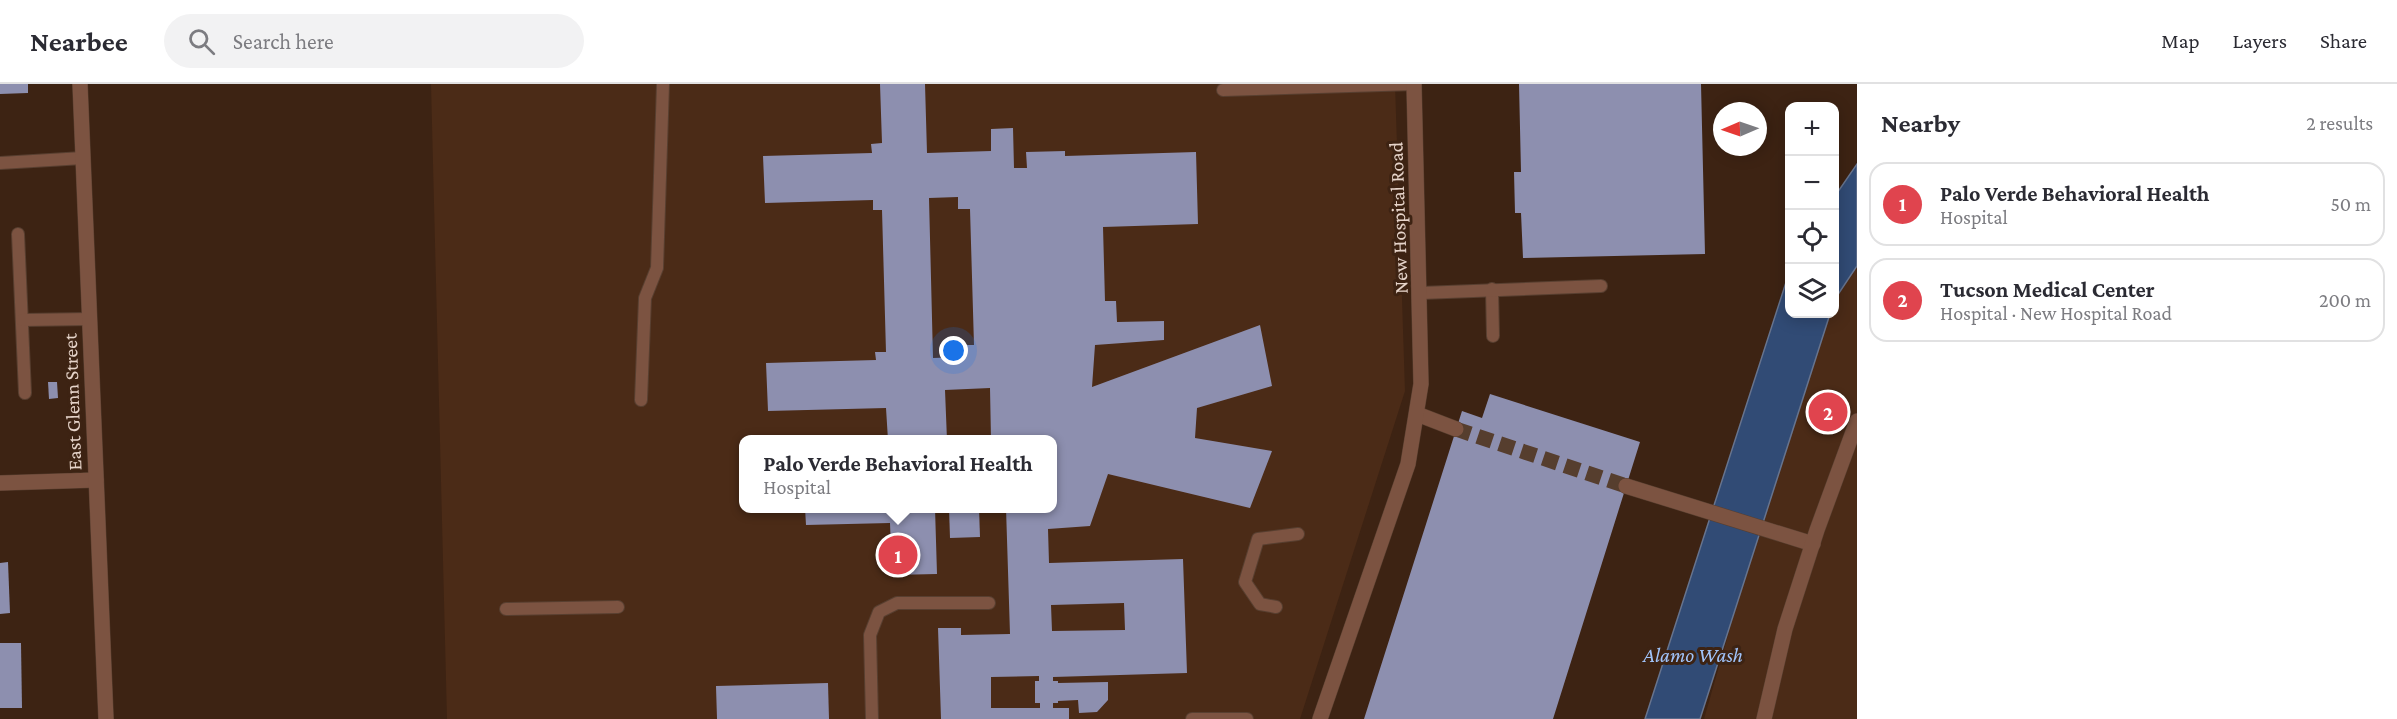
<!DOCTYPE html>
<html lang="en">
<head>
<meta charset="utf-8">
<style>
  :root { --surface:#fff; --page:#f2f2f3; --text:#2b2b33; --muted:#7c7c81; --line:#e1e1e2; --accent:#875878 }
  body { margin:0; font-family:"Crimson Pro",serif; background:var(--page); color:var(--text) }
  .controls { position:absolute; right:18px; top:18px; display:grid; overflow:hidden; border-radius:12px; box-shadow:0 3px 15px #0003 }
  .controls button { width:54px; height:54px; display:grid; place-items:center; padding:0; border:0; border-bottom:2px solid var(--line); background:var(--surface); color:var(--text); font:30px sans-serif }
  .compass { position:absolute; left:1713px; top:18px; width:54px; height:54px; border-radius:50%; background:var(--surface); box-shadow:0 3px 15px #0003; rotate:268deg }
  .you { position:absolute; left:954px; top:267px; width:21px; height:21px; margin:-15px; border:4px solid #fff; border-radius:50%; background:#1a73e8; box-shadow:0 0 0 9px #1a73e833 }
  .badge { display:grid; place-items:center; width:39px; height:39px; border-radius:50%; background:var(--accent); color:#fff; font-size:20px; font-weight:700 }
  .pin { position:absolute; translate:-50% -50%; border:3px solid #fff; box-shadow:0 2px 6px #0006 }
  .popup { position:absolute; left:739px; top:351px; width:318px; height:78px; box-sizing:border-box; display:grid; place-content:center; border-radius:12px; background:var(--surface); filter:drop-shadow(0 2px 4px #0005); font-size:20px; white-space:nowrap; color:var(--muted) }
  .popup b { font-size:22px; color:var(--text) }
  .popup::after { content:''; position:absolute; left:50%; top:100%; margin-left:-12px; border:12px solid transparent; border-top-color:var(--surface) }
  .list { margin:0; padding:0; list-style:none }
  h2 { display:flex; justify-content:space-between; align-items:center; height:78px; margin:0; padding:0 24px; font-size:26px }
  h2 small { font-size:20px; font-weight:400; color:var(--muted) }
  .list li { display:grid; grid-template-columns:39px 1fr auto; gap:18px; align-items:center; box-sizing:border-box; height:84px; margin:0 12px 12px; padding:0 12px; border:2px solid var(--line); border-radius:18px }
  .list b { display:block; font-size:22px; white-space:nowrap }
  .list p { margin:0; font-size:20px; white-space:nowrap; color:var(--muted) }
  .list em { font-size:20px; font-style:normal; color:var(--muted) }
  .icon { flex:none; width:33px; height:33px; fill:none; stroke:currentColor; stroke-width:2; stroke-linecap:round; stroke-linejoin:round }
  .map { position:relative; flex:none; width:1857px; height:635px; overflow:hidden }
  header { display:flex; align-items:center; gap:36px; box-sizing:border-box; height:84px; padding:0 30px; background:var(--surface); border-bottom:2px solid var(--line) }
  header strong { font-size:28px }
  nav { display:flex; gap:33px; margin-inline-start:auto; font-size:21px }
  .search { width:420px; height:54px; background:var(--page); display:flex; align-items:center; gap:15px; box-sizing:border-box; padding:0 21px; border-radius:33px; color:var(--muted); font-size:22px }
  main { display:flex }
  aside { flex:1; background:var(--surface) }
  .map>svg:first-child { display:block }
  .built { fill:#4b2b17; fill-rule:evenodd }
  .water { fill:#314b75; stroke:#67748e; stroke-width:1.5 }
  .building { fill:#8d8faf; fill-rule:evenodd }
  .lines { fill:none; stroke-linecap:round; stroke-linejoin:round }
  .minor-tunnel { stroke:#563e2e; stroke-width:15; stroke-dasharray:15 8; stroke-linecap:butt }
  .service-casing { stroke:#583f30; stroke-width:14 }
  .minor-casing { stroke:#583f30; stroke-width:16 }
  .tertiary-casing { stroke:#583f30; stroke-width:16 }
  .service { stroke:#7c5341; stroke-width:12 }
  .minor { stroke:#7c5341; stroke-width:15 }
  .tertiary { stroke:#7c5341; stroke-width:15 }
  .labels { text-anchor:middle; stroke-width:6; stroke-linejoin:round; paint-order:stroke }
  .street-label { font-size:20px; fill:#e6d4ca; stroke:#3d2313 }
  .water-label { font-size:21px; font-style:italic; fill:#a0c3f9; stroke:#3d2313 }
</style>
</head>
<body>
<header>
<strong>Nearbee</strong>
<div class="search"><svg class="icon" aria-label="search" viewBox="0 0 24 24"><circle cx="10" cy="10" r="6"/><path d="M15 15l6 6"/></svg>Search here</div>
<nav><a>Map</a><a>Layers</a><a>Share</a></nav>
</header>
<main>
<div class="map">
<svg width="1857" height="635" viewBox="0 0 1857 635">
  <rect width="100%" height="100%" fill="#3d2313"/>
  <g class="built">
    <path d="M431,0H1395L1405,307L1300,635H447ZM744,356H1052V424H744Z"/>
    <polygon points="1857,182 1857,635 1704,635 1743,499 1830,230 1834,230 1835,213"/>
  </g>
  <g class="water">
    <polygon points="1857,80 1857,182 1835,215 1835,112"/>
    <polygon points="1789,189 1790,230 1830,230 1700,635 1645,635"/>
  </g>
  <g class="building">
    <polygon points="0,0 28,0 28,9 0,10"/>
    <path d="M880,0H925L927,69L991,67V45L1013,44L1014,84H1027L1026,68L1065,67V72L1196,68L1198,140L1103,143L1105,217H1116L1117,238L1164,237V256L1095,261L1092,303L1260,241L1272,302L1197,324L1195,354L1272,367L1250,424L1108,390L1090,442L1048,445L1049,479L1183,475L1187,589L1053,593V597H1058V599L1108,598V616L1097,628L1079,629L1078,616L1058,617V619H1053V624H1069V635H941L938,544H961V551L1010,550L1006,424H1052V356H991L990,304L945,306L947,356H888L886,324L768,327L766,279L876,276L875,268H886L882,126H873V116L765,119L763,72L872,69L871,60L882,59ZM958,113V125H970L974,261H961L962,273L933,274L929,114ZM1124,519L1125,546L1052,547L1051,521ZM1039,592V597H1035V619H1040V624H991V593Z"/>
    <polygon points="1519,0 1701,0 1705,170 1523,174 1521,129 1515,129 1514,88 1521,88"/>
    <polygon points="48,298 57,298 58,314 49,315"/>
    <polygon points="1490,310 1640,358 1553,635 1364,635 1462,327 1482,334"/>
    <polygon points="805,424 935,424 937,490 892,491 890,439 806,441"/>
    <polygon points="949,424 979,424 980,453 950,454"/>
    <polygon points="8,478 10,529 0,530 0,479"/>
    <polygon points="0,559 21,559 22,624 0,624"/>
    <polygon points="828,599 829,635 717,635 716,602"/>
  </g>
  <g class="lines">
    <polyline class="minor-tunnel" points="1456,345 1626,402"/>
    <defs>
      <g id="service">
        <polyline points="1223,6 1414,0"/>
        <polyline points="0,79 83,74"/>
        <polyline points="18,150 25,309"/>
        <polyline points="1492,205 1493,252"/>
        <polyline points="1421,209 1601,202"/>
        <polyline points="22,236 90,235"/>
        <polyline points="641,316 645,214 657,184 663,0"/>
        <polyline points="1276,523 1260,520 1245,498 1258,455 1298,450"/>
        <polyline points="506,525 618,523"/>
        <polyline points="872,635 870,551 879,528 897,519 989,519"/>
        <polyline points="1192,635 1247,635"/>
      </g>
      <g id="minor">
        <polyline points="1417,330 1456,345"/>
        <polyline points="0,399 96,396"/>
        <polyline points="1626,402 1813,460"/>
        <polyline points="1320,635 1408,380 1421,300 1414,0"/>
        <polyline points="1764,635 1785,545 1817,446 1857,337"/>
      </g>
      <polyline id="tertiary" points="80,0 106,635"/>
    </defs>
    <use href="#service" class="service-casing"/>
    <use href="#minor" class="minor-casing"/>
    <use href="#tertiary" class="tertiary-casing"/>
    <use href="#service" class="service"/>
    <use href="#minor" class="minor"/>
    <use href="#tertiary" class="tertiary"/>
  </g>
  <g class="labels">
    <g class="street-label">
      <text transform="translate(1398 134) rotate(-92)" y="7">New Hospital Road</text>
      <text transform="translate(72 318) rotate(-92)" y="7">East Glenn Street</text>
    </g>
    <g class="water-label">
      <text x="1693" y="578">Alamo Wash</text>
    </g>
  </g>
</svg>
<div class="controls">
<button>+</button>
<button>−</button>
<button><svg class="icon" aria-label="locate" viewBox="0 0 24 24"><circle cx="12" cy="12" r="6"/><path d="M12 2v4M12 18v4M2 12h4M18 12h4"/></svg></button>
<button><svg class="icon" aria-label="layers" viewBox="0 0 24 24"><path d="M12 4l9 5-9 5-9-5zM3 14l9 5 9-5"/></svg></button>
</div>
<svg class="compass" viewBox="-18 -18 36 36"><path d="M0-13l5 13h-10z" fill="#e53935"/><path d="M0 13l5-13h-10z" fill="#7c7c81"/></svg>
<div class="you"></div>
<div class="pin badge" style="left:898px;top:471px;background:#e0444e">1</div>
<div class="popup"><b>Palo Verde Behavioral Health</b>Hospital</div>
<div class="pin badge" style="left:1828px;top:328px;background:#e0444e">2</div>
</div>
<aside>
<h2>Nearby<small>2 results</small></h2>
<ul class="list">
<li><span class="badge" style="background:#e0444e">1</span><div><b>Palo Verde Behavioral Health</b><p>Hospital</p></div><em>50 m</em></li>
<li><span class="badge" style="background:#e0444e">2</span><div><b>Tucson Medical Center</b><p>Hospital · New Hospital Road</p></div><em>200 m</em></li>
</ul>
</aside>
</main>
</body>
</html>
